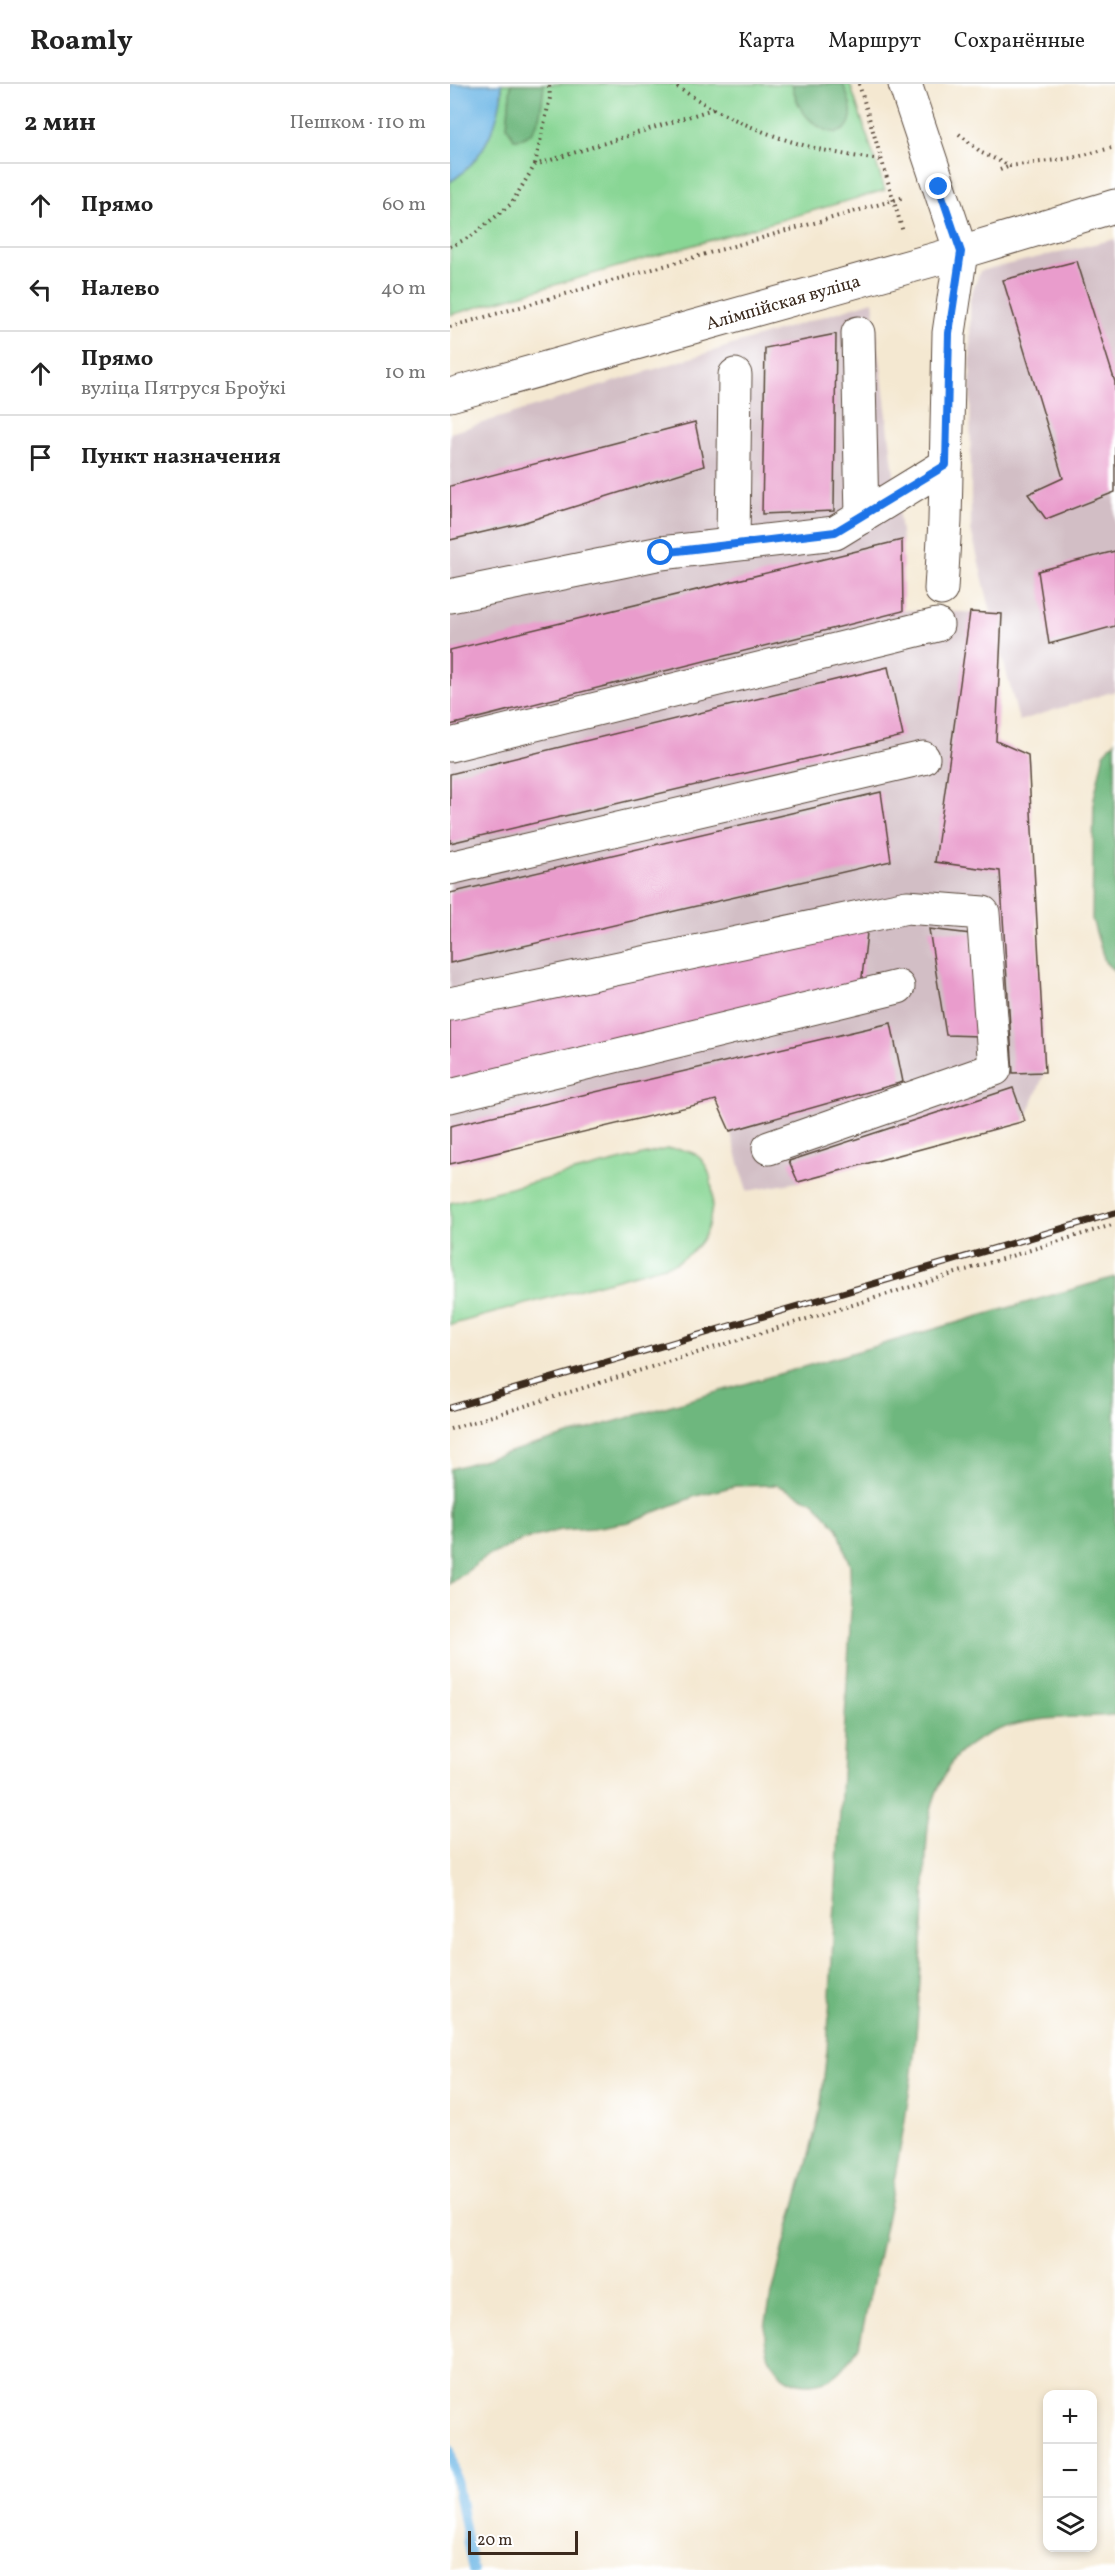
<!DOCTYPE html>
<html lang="ru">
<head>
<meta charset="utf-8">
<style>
  :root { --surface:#fff; --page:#f6f6f6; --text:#222; --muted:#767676; --line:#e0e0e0 }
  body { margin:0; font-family:Vollkorn,serif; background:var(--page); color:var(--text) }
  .controls { position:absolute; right:18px; bottom:18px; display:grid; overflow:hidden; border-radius:12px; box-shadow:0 3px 9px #0003 }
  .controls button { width:54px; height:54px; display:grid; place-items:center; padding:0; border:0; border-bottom:2px solid var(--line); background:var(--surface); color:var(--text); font:30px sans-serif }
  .scale { position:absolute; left:18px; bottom:15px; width:110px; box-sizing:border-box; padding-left:6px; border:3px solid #3b2a1e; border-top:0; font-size:16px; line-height:21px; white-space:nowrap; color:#3b2a1e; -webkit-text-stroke:4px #fff; paint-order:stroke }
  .stop { position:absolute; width:18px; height:18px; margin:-14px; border:4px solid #1a73e8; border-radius:50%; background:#fff }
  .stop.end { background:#1a73e8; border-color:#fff; box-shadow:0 2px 6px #0008 }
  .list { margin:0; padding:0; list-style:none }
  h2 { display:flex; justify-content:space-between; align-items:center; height:78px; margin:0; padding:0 24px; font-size:26px }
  h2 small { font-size:20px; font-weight:400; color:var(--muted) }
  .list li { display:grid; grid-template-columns:39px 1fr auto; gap:18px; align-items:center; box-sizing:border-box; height:84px; padding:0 24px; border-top:2px solid var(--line) }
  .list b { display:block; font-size:22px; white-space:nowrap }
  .list p { margin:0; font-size:20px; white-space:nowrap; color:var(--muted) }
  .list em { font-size:20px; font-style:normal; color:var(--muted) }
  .icon { flex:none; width:33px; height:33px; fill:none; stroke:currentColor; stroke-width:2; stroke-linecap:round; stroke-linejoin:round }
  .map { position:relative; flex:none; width:665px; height:2486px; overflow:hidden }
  header { display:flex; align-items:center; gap:36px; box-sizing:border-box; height:84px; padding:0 30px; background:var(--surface); border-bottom:2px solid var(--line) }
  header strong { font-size:28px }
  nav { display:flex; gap:33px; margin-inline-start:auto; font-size:21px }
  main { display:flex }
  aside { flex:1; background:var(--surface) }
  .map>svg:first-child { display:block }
  .industrial { fill:#d2bec5 }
  .green { fill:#88d694; stroke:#628059; stroke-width:1.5 }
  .forest { fill:#6eb77e; stroke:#54704e; stroke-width:1.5 }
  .water { fill:#6eb7e6; stroke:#547082; stroke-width:1.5 }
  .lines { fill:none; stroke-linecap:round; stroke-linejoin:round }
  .stream { stroke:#6eb7e6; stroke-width:10 }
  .building { fill:#e99ccc }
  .minor-casing { stroke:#574639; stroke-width:35 }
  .path { stroke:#574639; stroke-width:4; stroke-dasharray:1.5 4.5; stroke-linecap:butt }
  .minor { stroke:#fff; stroke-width:33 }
  .rail-casing { stroke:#3b2a1e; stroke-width:7 }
  .rail { stroke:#fff; stroke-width:4.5; stroke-dasharray:14; stroke-linecap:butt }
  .route { stroke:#1a73e8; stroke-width:8 }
  .labels { text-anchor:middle; stroke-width:4.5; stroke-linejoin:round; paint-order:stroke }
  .street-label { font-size:18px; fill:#3b2a1e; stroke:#fff }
</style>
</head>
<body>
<header>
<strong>Roamly</strong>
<nav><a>Карта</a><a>Маршрут</a><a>Сохранённые</a></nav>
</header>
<main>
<aside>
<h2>2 мин<small>Пешком · 110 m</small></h2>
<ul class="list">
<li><svg class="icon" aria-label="ahead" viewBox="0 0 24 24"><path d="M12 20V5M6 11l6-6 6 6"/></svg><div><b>Прямо</b></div><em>60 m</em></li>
<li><svg class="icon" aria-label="left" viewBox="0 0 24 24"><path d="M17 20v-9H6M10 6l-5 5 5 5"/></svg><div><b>Налево</b></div><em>40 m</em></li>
<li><svg class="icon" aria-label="ahead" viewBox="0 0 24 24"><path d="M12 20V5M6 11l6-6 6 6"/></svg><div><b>Прямо</b><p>вуліца Пятруся Броўкі</p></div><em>10 m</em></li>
<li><svg class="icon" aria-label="arrive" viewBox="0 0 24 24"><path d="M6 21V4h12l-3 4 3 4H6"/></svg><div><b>Пункт назначения</b></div></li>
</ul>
</aside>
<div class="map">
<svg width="665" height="2486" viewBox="0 0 665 2486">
  <rect width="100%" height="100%" fill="#fff"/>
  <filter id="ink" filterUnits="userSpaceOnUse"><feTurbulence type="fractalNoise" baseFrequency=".0167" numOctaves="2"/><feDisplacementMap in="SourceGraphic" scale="12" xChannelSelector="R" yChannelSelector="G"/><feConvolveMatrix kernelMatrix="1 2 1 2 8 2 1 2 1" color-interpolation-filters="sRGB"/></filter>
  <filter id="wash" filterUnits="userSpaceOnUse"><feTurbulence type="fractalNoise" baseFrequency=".008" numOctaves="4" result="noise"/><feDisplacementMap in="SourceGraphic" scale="24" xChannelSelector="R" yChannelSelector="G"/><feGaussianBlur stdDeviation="1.35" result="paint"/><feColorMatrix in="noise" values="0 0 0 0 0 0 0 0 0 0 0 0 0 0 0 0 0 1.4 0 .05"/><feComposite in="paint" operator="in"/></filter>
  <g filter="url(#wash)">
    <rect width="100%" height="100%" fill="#f4e8d1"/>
    <polygon class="industrial" points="665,155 665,607 569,637 551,568 546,657 578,671 595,988 575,1037 348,1098 297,1107 280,1047 266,1016 0,1080 0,349 423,217 452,456 453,526 541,529 521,446 520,214 530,187"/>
    <g class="green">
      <polygon points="52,0 400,0 435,106 0,231 0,98 24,77 52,11"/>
      <path d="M217,1065C227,1065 236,1065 245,1070C269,1086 265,1132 253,1154C247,1165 236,1172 225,1179L0,1241V1119Z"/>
    </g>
    <g class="forest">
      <path d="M61,0H94C92,19 91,57 64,55L57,42Z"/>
      <path d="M342,0H393C397,11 404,25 400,37C391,62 360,40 352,26C347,18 344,9 342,0Z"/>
      <polygon points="665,657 665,888 655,878 642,835 644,714 654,669"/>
      <path d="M665,1193V1631C610,1635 549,1630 507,1672C502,1676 500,1682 497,1687C474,1725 477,1757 475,1800C472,1861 470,1921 463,1981C451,2076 429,2169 409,2262C398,2279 388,2296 367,2299C340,2304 320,2287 316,2261C312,2241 321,2217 325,2198C338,2142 356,2087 369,2031C373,2010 374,1988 377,1967L401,1525L400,1482L388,1445L364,1418L327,1401L285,1402L246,1412L179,1438L143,1444L111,1446L73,1456L36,1473L0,1500V1385Z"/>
    </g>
    <path class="water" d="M0,0H52C52,37 32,78 0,98Z"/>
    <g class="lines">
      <polyline class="stream" points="0,2365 23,2486"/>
    </g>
    <g id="blocks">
      <g class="building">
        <polygon points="627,177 665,298 665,408 596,435 578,410 613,394 553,196"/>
        <polygon points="386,250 384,427 312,430 315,264"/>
        <polygon points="245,338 254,382 72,439 0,456 0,402"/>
        <polygon points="452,456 453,527 0,641 0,566"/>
        <polygon points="665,467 665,542 599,560 588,487"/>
        <polygon points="520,528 552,530 546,657 578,671 595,988 563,989 550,787 485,778"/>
        <polygon points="438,583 453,652 0,759 0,690"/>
        <polygon points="431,708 441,777 0,879 0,809"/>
        <polygon points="418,840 411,902 0,998 0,935"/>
        <polygon points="479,845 521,850 530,952 496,951"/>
        <polygon points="441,939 453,998 280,1047 266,1016 0,1080 0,1042"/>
        <polygon points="563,1004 575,1037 348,1098 339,1077"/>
      </g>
    </g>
  </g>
  <g filter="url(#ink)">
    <use href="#blocks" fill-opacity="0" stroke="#574639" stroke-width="1.5"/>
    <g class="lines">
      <defs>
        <g id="minor">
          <polyline points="455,0 511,168 499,249 495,437 491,505"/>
          <polyline points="408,249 412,433"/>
          <polyline points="0,311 511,168 665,122"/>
          <polyline points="283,460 285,291"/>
          <polyline points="0,512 211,469 385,449 496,381"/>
          <polyline points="0,661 487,541"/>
          <polyline points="0,784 473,674"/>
          <polyline points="0,920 457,823 533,829 545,985 319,1064"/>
          <polyline points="0,1012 448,903"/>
        </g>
      </defs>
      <use href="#minor" class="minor-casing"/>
      <g class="path">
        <polyline points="409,0 453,148"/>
        <path d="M263,25C323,55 366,68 432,76"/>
        <polyline points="509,50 532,69 560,82 622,74 665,63"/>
        <polyline points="85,80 100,14 99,0"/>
        <polyline points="550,86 560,82"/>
        <polyline points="0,163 23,151 61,120 85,81 263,25 222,0"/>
        <polyline points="0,243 455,113"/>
        <polyline points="0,1345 665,1140"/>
      </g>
      <use href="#minor" class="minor"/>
      <defs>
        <polyline id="rail" points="0,1324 665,1129"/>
      </defs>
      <use href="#rail" class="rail-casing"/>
      <use href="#rail" class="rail"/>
    </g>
  </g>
  <g class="lines" filter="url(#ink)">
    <polyline class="route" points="211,469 385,448 496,381 499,249 511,168 489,103"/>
  </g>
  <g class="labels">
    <g class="street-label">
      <text transform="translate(333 218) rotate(-16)" y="6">Алімпійская вуліца</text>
    </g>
  </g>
</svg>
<div class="controls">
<button>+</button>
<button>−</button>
<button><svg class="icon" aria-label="layers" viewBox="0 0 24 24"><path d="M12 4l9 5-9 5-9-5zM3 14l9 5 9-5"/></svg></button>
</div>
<div class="scale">20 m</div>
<div class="stop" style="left:211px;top:469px"></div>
<div class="stop end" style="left:489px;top:103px"></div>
</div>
</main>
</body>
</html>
